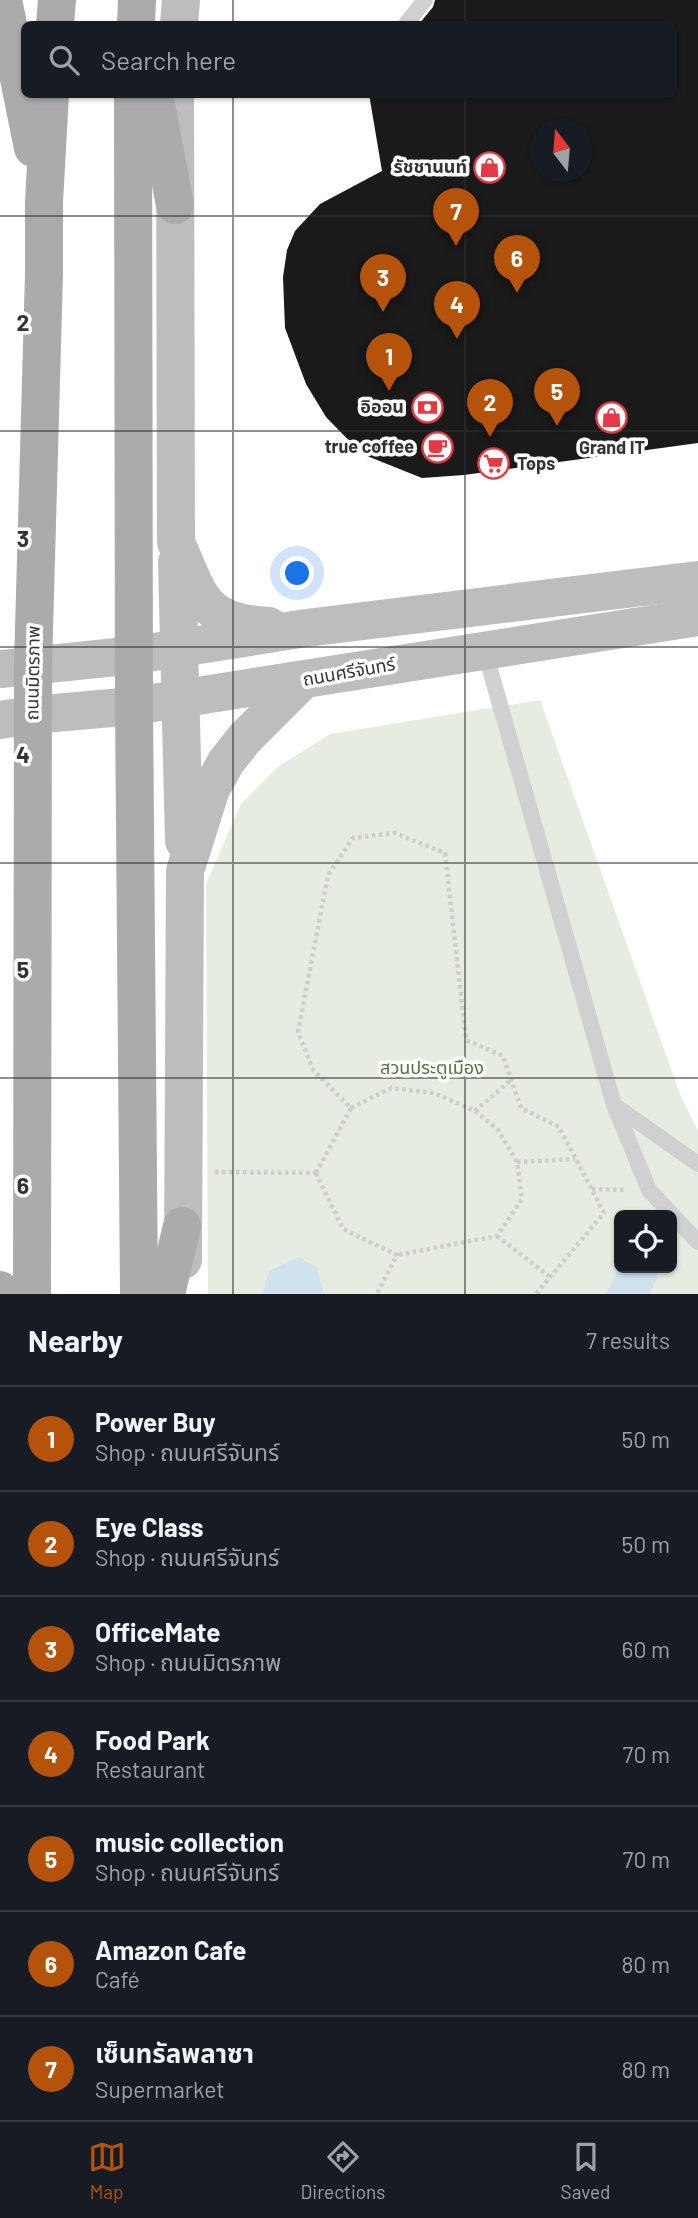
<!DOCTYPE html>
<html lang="en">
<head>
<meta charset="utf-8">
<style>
  :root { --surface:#171b24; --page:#242831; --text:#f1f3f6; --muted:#9ea1a6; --line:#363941; --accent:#b45309 }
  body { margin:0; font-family:Barlow,"Noto Sans Thai",sans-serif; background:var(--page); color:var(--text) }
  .controls { position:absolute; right:21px; bottom:21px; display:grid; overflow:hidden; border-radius:10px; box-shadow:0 2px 5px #0004 }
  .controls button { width:63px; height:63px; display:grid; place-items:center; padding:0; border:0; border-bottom:2px solid var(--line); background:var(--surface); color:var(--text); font:35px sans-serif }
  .compass { position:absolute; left:530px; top:119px; width:63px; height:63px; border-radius:50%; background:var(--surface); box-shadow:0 2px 5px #0004; rotate:344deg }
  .you { position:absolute; left:298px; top:574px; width:24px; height:24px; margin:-18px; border:5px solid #fff; border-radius:50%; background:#1a73e8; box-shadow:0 0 0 10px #1a73e833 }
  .badge { display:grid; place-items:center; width:46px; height:46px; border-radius:50%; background:var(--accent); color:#fff; font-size:23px; font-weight:700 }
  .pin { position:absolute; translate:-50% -58px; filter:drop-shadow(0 2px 4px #0008) }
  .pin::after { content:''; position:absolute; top:37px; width:24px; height:21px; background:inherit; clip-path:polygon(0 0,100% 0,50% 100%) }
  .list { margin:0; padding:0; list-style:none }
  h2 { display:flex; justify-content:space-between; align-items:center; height:91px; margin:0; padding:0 28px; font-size:30px }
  h2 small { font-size:23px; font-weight:400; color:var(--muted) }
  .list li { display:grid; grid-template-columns:46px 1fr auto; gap:21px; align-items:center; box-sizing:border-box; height:105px; padding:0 28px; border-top:2px solid var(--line) }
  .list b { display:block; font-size:26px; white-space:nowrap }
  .list p { margin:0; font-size:23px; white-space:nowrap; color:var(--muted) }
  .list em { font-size:23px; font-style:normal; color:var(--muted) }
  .icon { flex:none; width:38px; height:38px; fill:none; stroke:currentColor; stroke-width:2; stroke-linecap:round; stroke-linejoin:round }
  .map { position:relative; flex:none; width:698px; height:1294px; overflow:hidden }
  .search { position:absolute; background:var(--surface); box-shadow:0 2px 5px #0004; left:21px; right:21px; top:21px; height:77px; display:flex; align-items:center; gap:18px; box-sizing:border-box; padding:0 24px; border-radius:10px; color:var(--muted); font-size:26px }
  .sheet { height:826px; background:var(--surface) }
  nav { display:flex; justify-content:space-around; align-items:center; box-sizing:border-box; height:98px; border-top:2px solid var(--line); background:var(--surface); font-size:19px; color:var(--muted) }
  nav a { display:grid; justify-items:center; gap:4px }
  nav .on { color:var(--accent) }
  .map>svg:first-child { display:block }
  .green { fill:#e6ecdf }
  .water { fill:#cfe2ee }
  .building { fill:#1a1a1a; fill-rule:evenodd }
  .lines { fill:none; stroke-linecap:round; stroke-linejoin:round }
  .path { stroke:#cdcdcd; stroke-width:4.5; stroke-dasharray:3.5 3.5; stroke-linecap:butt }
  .service { stroke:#d0d0d0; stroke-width:16 }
  .secondary { stroke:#bdbdbd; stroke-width:38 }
  .primary { stroke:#ababab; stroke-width:38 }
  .grid { fill:none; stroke:#333; stroke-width:2; stroke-opacity:0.55 }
  .labels { text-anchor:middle; stroke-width:7; stroke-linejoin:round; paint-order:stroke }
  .poi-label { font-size:18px; font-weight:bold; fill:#333; stroke:#fff; text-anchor:end }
  .street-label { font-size:18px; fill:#333; stroke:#fff }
  .park-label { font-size:18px; fill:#56703f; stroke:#fff }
  .grid-label { font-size:23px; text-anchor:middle; font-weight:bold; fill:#333; stroke:#fff; stroke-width:7; stroke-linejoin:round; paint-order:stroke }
</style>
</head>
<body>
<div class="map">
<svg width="698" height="1294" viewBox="0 0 698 1294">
  <rect width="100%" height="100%" fill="#fff"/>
  <polygon class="green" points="540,700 680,1094 698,1131 698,1294 650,1294 658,1276 658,1268 672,1268 672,1215 619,1215 619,1268 605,1294 325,1294 316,1267 269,1271 262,1294 208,1294 206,884 241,804 279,766 330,734"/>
  <g class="water">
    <polygon points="298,1257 316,1267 325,1294 262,1294 269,1271"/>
    <polygon points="619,1268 658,1268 658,1276 650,1294 605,1294"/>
  </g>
  <path class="building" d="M435,0H698V443L464,475L422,478L362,454L326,417L306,384L285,328L283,277L287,250L295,231L320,204L382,171L369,94H674V24H419L433,7ZM541,130H583V172H541Z"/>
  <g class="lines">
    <g class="path">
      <polyline points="351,1108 391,1088 434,1093 475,1111 498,1130 517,1162 522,1199 497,1236 397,1255"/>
      <polyline points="475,1111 511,1080"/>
      <polyline points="517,1162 575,1159"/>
      <polyline points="215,1172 316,1173"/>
      <polyline points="316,1173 351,1108 313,1070 298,1032 328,875 353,838 395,833 445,853 466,1040 503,1056 521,1108 559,1127 604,1213 536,1294"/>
      <polyline points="316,1173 343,1229 397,1255 377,1294"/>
      <polyline points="592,1189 625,1190"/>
      <polyline points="497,1236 550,1277"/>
    </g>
    <g class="service">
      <polyline points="406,24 425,0"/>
      <polyline points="485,652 614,1105 698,1164"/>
      <polyline points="614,1105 649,1190 698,1242"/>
    </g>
    <g class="secondary">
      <polyline points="179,24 181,0"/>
      <path d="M175,94L176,542C200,597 202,623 269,626"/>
      <polyline points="177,562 184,841"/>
      <polyline points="0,669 135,655 306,628 698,580"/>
      <polyline points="0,720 32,715 134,706 698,617"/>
      <polyline points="183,1260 185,871 211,789 226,762 245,738 303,680"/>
    </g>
    <g class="primary">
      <polyline points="3,0 33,148"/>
      <polyline points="55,24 57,0"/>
      <polyline points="136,24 137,0"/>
      <polyline points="133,94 134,706 139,1294"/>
      <polyline points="154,94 175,205"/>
      <polyline points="0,1290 1,1294"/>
      <polyline points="32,1294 33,665 44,274 44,202 50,94"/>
      <polyline points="166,1294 182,1226"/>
    </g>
  </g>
  <path class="grid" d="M233,0V24M465,0V24M233,94V1294M465,94V1294M0,216H698M0,431H698M0,647H698M0,863H698M0,1078H698"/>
  <defs>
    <symbol id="shop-ring" viewBox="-11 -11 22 22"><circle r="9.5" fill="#fff" stroke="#e63946" stroke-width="1.5"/><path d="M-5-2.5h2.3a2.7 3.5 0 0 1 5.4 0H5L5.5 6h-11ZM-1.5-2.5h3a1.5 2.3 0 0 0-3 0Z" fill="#e63946"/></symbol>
    <symbol id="bank-ring" viewBox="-11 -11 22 22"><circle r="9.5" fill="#fff" stroke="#e63946" stroke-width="1.5"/><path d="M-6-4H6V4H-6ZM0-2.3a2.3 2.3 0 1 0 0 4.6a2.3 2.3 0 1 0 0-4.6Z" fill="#e63946"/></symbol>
    <symbol id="cafe-ring" viewBox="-11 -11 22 22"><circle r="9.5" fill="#fff" stroke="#e63946" stroke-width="1.5"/><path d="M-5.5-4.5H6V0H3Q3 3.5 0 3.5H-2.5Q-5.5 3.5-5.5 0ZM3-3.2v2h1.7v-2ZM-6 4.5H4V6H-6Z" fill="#e63946"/></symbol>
    <symbol id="supermarket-ring" viewBox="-11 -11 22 22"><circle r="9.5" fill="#fff" stroke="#e63946" stroke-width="1.5"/><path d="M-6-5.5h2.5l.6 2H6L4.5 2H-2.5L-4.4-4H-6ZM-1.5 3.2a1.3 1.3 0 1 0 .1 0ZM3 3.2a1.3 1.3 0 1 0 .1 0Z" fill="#e63946"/></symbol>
  </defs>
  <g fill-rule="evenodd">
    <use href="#shop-ring" x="472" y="150" width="35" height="35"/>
    <use href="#bank-ring" x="410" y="390" width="35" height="35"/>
    <use href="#shop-ring" x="594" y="400" width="35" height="35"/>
    <use href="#cafe-ring" x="420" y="430" width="35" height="35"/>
    <use href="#supermarket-ring" x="476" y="446" width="35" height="35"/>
  </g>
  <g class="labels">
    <g class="poi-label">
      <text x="467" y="173">รัชชานนท์</text>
      <text x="404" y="413">อิออน</text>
      <text x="414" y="453">true coffee</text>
      <text x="612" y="454" text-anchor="middle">Grand IT</text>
      <text x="517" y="470" text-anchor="start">Tops</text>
    </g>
    <g class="street-label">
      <text transform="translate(349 672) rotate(-10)" y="6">ถนนศรีจันทร์</text>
      <text transform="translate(33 673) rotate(-89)" y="6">ถนนมิตรภาพ</text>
    </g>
    <g class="park-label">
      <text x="432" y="1074">สวนประตูเมือง</text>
    </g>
  </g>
  <g class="grid-label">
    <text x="23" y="331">2</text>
    <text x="23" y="547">3</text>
    <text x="23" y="763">4</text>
    <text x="23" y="978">5</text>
    <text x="23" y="1194">6</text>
  </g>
</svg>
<div class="controls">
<button><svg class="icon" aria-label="locate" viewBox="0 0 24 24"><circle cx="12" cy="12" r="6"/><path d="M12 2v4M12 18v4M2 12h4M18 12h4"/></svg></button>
</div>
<svg class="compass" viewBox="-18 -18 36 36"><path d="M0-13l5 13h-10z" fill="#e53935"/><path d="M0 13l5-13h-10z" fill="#9ea1a6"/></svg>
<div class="you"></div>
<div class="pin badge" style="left:389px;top:391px">1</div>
<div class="pin badge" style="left:490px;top:437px">2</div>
<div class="pin badge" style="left:383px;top:312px">3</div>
<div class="pin badge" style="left:457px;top:339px">4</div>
<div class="pin badge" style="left:557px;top:426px">5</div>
<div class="pin badge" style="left:517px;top:293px">6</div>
<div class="pin badge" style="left:456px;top:246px">7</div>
<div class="search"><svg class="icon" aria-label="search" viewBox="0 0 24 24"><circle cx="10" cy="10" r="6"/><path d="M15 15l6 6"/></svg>Search here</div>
</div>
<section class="sheet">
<h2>Nearby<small>7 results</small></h2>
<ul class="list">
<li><span class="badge">1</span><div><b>Power Buy</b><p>Shop · ถนนศรีจันทร์</p></div><em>50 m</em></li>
<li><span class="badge">2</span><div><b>Eye Class</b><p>Shop · ถนนศรีจันทร์</p></div><em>50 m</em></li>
<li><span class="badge">3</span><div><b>OfficeMate</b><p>Shop · ถนนมิตรภาพ</p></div><em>60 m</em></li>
<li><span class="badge">4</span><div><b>Food Park</b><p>Restaurant</p></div><em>70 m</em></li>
<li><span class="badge">5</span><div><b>music collection</b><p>Shop · ถนนศรีจันทร์</p></div><em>70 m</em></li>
<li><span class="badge">6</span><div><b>Amazon Cafe</b><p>Café</p></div><em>80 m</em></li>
<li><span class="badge">7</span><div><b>เซ็นทรัลพลาซา</b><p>Supermarket</p></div><em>80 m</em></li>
</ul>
</section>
<nav>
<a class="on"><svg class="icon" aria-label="map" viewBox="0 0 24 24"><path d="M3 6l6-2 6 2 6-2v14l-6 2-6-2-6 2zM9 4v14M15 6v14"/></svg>Map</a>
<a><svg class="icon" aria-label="directions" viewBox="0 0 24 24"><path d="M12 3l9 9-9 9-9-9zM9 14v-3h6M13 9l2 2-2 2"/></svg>Directions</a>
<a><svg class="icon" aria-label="saved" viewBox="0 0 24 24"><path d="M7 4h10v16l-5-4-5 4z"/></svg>Saved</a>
</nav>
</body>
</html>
